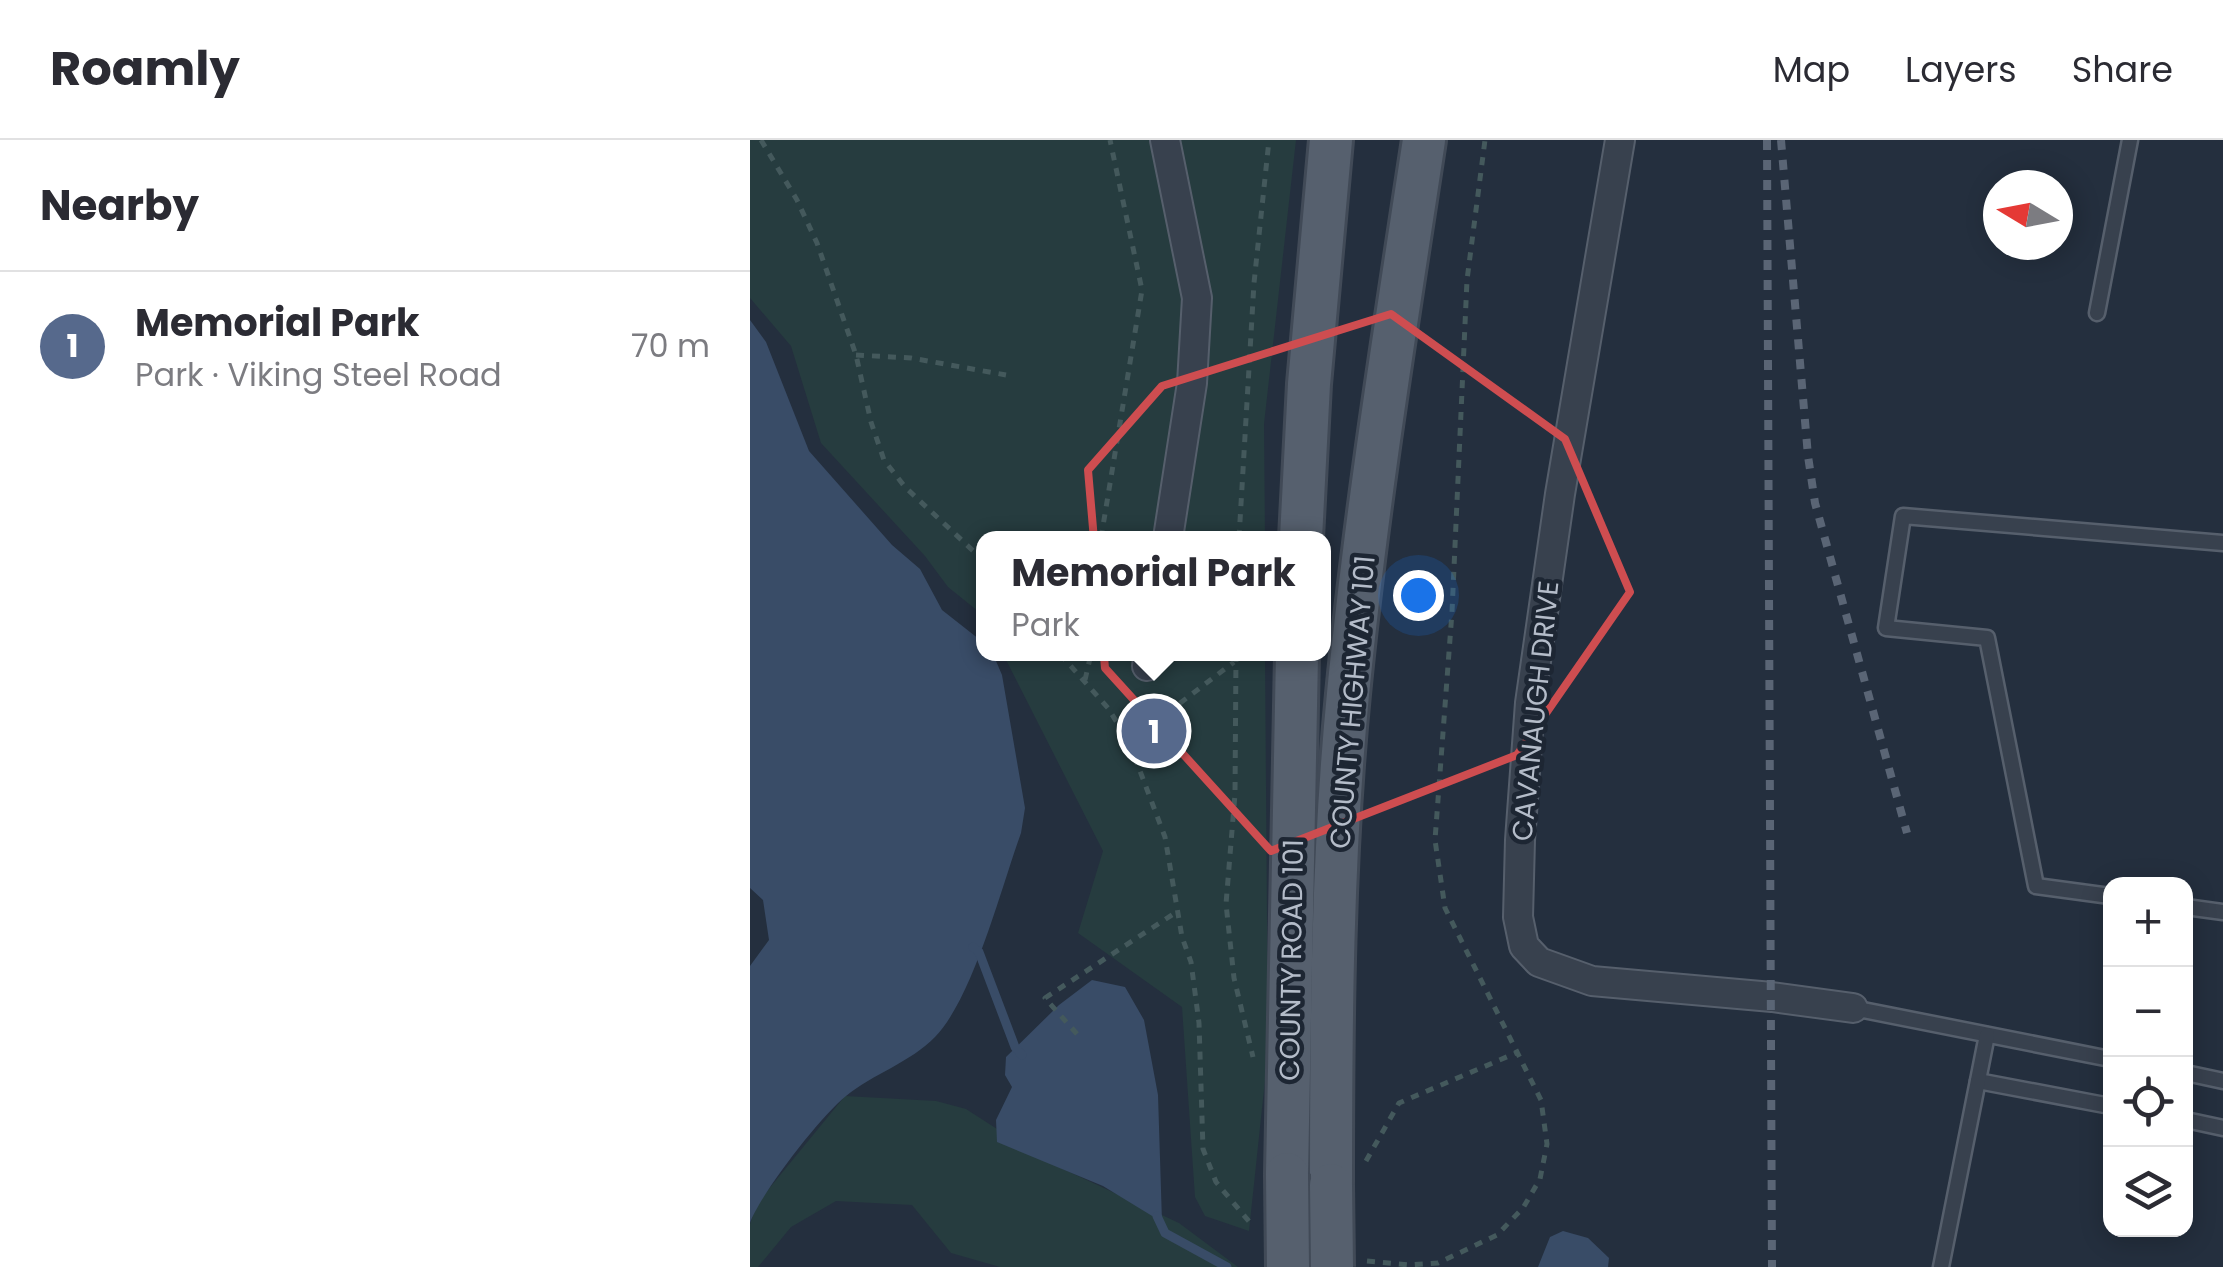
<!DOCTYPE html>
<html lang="en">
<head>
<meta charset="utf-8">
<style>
  :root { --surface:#fff; --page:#f2f2f3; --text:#2b2b33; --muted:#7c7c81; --line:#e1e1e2; --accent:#56698c }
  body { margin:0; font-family:Poppins,sans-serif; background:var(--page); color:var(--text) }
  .controls { position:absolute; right:30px; bottom:30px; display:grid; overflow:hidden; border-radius:20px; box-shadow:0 5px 25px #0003 }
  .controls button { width:90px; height:90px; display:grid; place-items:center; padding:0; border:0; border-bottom:2px solid var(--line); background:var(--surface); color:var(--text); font:50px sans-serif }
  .compass { position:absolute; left:1233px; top:30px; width:90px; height:90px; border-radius:50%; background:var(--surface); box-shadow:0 5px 25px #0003; rotate:280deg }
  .you { position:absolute; left:668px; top:455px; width:35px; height:35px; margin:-25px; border:8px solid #fff; border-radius:50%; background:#1a73e8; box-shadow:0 0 0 15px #1a73e833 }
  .badge { display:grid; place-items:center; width:65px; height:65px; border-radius:50%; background:var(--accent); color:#fff; font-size:32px; font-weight:700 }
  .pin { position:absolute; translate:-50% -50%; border:5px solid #fff; box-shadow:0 2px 10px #0006 }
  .popup { position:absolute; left:226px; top:391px; width:355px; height:130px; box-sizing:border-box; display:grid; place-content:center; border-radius:20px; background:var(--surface); filter:drop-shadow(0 2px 8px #0005); font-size:32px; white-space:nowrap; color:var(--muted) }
  .popup b { font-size:38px; color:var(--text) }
  .popup::after { content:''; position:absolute; left:50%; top:100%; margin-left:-20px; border:20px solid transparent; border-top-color:var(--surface) }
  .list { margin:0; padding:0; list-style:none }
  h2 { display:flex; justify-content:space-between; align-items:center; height:130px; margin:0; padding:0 40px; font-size:42px }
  h2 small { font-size:32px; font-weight:400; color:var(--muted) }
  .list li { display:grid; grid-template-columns:65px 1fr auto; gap:30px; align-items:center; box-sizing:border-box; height:150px; padding:0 40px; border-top:2px solid var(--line) }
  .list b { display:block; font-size:38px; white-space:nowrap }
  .list p { margin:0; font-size:32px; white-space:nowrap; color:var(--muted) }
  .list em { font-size:32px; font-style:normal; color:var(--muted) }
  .icon { flex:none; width:55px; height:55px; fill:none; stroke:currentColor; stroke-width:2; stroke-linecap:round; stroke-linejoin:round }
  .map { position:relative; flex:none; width:1473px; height:1127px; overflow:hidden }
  header { display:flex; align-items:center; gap:60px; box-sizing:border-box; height:140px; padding:0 50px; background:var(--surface); border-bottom:2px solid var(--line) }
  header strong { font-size:48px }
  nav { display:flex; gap:55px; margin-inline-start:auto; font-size:35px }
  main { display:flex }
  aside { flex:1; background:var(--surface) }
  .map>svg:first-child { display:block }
  .green { fill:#263c3f }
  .water { fill:#394c67 }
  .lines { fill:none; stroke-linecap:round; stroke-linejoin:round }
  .stream { stroke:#394c67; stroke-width:9 }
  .service-casing { stroke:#565f6c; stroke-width:19 }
  .minor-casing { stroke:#565f6c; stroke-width:32 }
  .primary-casing { stroke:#414a57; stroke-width:48 }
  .path { stroke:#44595c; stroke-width:5; stroke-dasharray:8 8; stroke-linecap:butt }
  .service { stroke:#38414e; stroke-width:14 }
  .minor { stroke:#38414e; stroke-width:28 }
  .primary { stroke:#56606e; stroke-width:42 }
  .rail { stroke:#5a6575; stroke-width:8; stroke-dasharray:10 10; stroke-linecap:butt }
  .primary-bridge-casing { stroke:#414a57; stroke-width:48; stroke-linecap:butt }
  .primary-bridge { stroke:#56606e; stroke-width:42 }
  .marked { fill:none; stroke:#ce4d50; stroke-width:8; stroke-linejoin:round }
  .labels { text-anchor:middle; stroke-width:9; stroke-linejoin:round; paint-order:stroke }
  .street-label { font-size:28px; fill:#b4bcc9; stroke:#1d2633 }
</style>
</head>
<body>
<header>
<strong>Roamly</strong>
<nav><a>Map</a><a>Layers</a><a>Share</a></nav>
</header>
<main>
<aside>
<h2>Nearby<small></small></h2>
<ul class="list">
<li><span class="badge">1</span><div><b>Memorial Park</b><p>Park · Viking Steel Road</p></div><em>70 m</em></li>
</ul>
</aside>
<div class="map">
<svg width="1473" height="1127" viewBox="0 0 1473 1127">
  <rect width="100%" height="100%" fill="#242f3e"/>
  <g class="green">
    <polygon points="0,0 546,0 514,284 515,398 234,398 234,476 198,447 175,416 71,303 41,206 0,158"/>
    <polygon points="253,514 515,514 518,912 499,1091 455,1076 445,1057 432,867 328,793 353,711"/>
    <polygon points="95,956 186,961 216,969 298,1022 429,1083 488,1127 250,1127 201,1113 162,1065 86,1061 41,1087 8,1127 0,1127 0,1084 8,1062"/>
  </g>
  <g class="water">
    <path d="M0,180L16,202L59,311L142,405L170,429L192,470L234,503V514H243L252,535L275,668L271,693C251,748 223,858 185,897C161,922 123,934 96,956C70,977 11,1053 0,1083V826L19,800L13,760L0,748Z"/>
    <polygon points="342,840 375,847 394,880 408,955 412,1082 353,1046 247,1002 246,980 262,947 255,935 256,917 309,865"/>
    <polygon points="813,1091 838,1098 859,1118 858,1127 788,1127 800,1097"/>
  </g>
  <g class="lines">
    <g class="stream">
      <polyline points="223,807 229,812 265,907 272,915"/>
      <polyline points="407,1076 415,1093 477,1127"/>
    </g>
    <defs>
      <g id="service">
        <polyline points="1347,173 1380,0"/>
        <polyline points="1360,756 1286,746 1237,498 1136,488 1153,376 1473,403"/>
        <polyline points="1436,767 1473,772"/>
        <polyline points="1103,868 1360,919"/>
        <polyline points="1436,933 1473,941"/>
        <polyline points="1228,941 1360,966"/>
        <polyline points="1436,980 1473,988"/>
        <polyline points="1191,1127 1237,895"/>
      </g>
      <g id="minor">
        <polyline points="415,0 447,158 442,243 418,398"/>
        <polyline points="870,0 810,354 780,563 770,700 768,777 774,806 789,822 842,841 1022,857 1103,868"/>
        <polyline points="397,526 399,514"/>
      </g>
      <g id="primary">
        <polyline points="551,398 559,244 581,0"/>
        <polyline points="537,1034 547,514"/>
        <path d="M581,1045C581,882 582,717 598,554C616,369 646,184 674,0"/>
      </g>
    </defs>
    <use href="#service" class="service-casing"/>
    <use href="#minor" class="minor-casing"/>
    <use href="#primary" class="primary-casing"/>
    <g class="path">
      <polyline points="11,0 47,60 67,103 106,215 121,282 134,320 155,347 234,421"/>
      <polyline points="106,215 161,218 256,235"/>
      <polyline points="351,398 392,150 360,0"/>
      <polyline points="489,398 504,143 519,0"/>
      <polyline points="310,514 358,568 379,602 415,697 432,797 441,822 449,883 453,1009 466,1042 502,1085"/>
      <polyline points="486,514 485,654 476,764 484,838 503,917"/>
      <polyline points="335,540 341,514"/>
      <polyline points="379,602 484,522"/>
      <polyline points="327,894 295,858 428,771"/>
      <polyline points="616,1021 649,963 766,913"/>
      <polyline points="617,1121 659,1125 688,1123 747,1095 773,1068 790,1039 797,1004 791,960 695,768 685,700 702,472 717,140 735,0"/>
    </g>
    <use href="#service" class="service"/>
    <use href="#minor" class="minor"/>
    <use href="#primary" class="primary"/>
    <g class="rail">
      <polyline points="1017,0 1022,1127"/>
      <polyline points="1031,0 1058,316 1065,363 1157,693"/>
    </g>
    <defs>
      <g id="primary-bridge">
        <polyline points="537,1034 538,1127"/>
        <polyline points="581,1045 582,1127"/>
      </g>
    </defs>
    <use href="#primary-bridge" class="primary-bridge-casing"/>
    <use href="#primary-bridge" class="primary-bridge"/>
  </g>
  <path class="marked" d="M641,174L815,299L880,452L767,615L521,711L355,528L338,330L412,246Z"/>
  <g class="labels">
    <g class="street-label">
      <text transform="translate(602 562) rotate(-85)" y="10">COUNTY HIGHWAY 101</text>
      <text transform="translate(785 571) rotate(-84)" y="10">CAVANAUGH DRIVE</text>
      <text transform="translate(541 820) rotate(-89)" y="10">COUNTY ROAD 101</text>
    </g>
  </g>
</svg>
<div class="controls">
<button>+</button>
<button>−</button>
<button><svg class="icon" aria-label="locate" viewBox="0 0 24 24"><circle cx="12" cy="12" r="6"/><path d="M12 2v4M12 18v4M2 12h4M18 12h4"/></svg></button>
<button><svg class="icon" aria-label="layers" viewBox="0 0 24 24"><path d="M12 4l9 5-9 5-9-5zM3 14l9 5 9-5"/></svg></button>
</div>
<svg class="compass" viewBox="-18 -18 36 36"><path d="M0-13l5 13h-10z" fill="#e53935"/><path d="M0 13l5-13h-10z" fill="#7c7c81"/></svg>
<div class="you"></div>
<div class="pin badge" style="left:404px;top:591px">1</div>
<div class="popup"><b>Memorial Park</b>Park</div>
</div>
</main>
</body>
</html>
